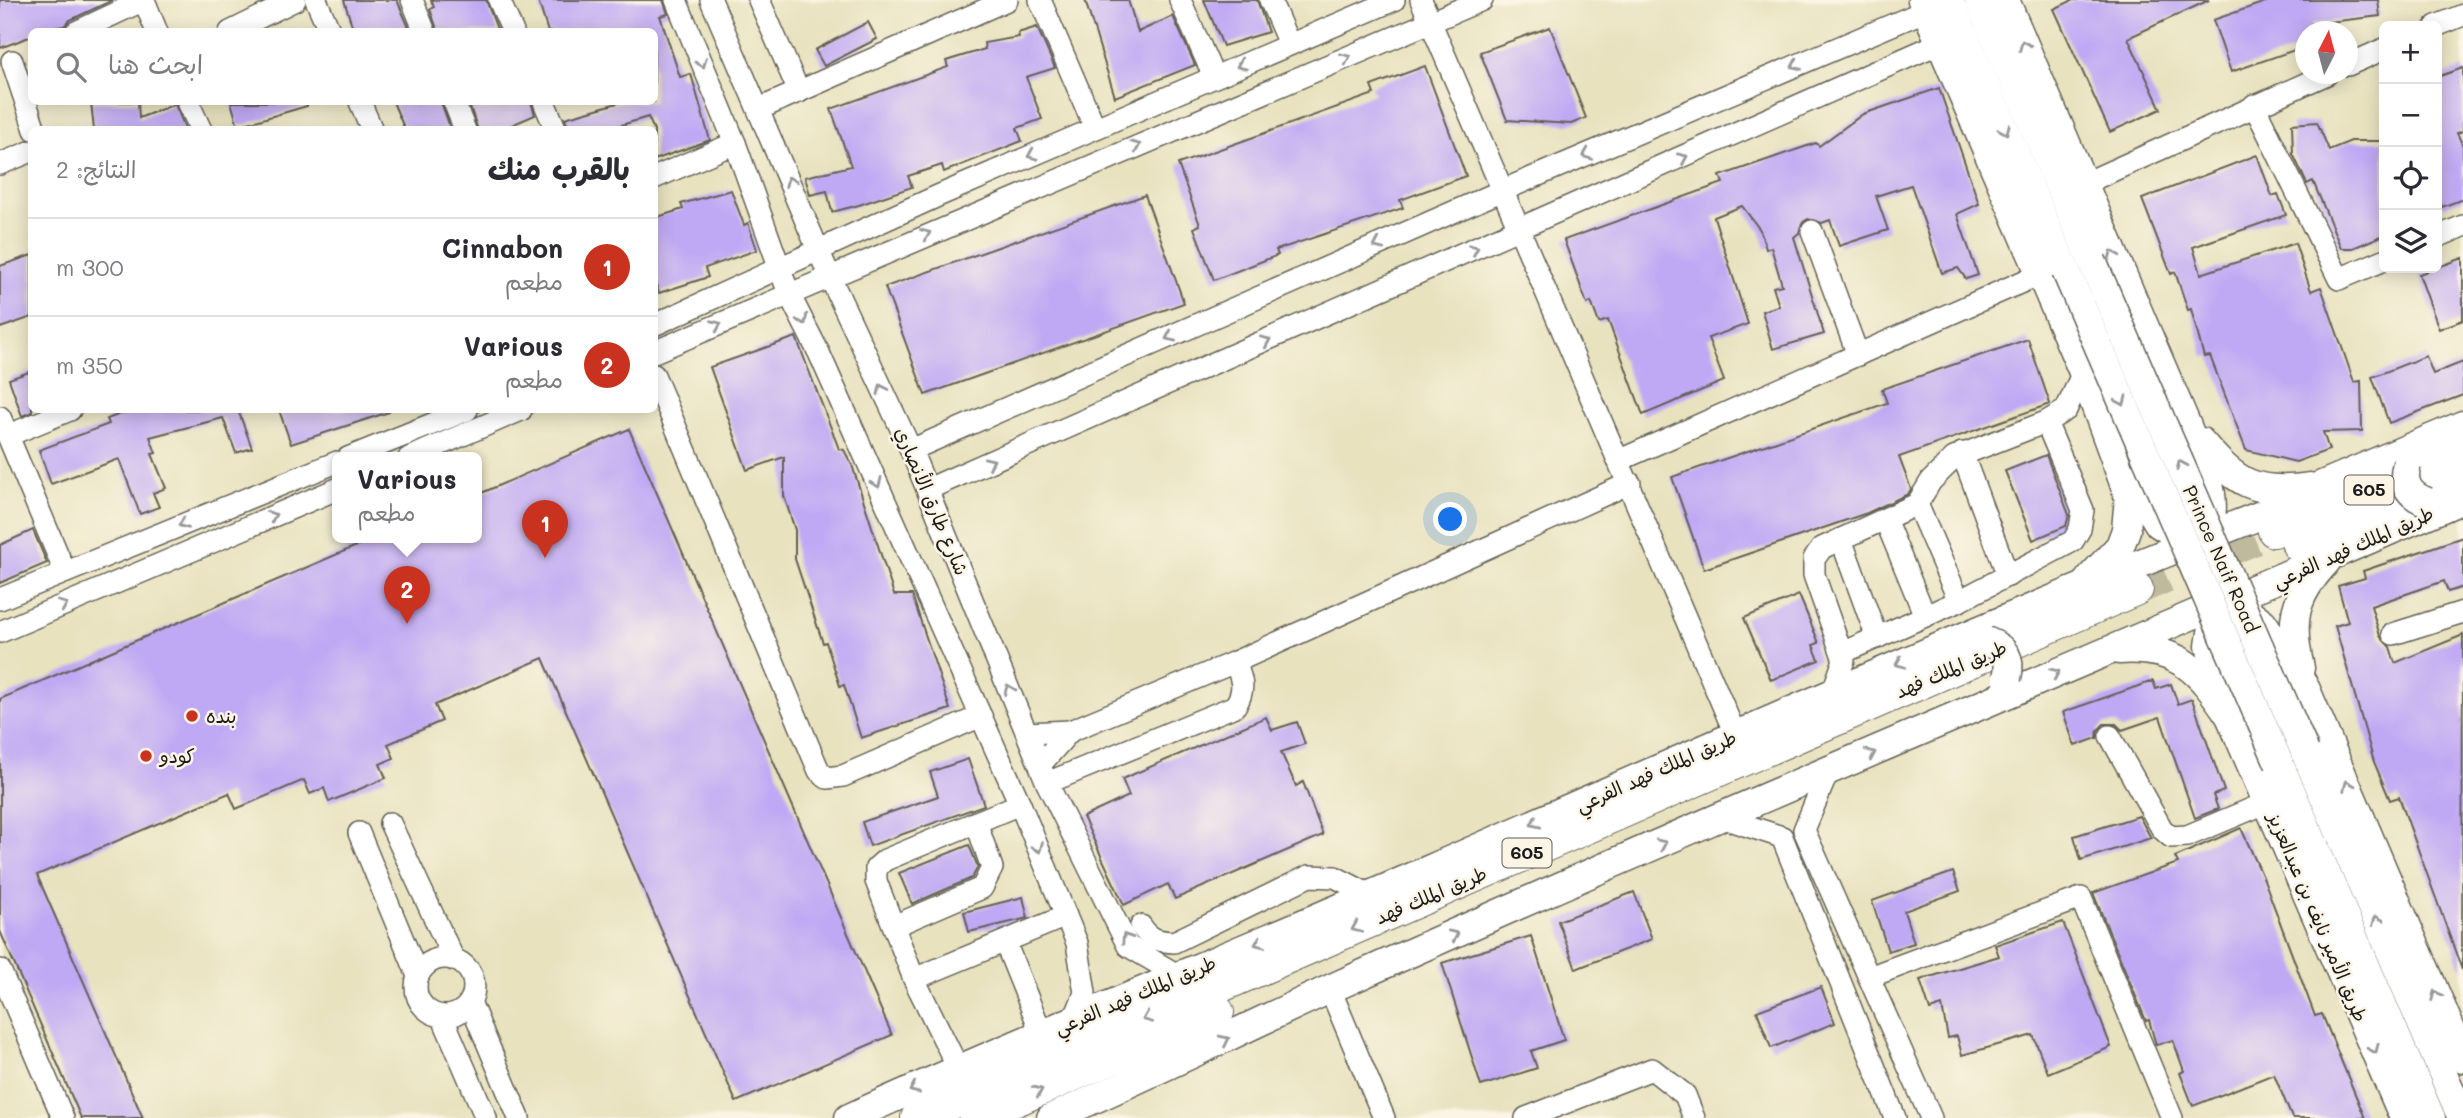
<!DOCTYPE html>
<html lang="ar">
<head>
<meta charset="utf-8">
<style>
  :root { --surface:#fff; --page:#f2f2f3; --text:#2b2b33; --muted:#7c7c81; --line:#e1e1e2; --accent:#c8321e }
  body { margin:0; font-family:Mali,"Playpen Sans Arabic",sans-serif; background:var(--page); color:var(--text); direction:rtl }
  .controls { position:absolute; right:21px; top:21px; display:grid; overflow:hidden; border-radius:10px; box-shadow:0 4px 18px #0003 }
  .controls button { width:63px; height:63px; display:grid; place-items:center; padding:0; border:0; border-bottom:2px solid var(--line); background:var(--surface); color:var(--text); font:35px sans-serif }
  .compass { position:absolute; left:2295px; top:21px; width:63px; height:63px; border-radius:50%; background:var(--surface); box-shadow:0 4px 18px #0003; rotate:6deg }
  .you { position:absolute; left:1451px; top:520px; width:24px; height:24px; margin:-18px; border:5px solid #fff; border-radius:50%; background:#1a73e8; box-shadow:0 0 0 10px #1a73e833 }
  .badge { display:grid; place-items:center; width:46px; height:46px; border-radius:50%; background:var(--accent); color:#fff; font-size:23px; font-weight:700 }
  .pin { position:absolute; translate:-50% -58px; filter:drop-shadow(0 2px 4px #0008) }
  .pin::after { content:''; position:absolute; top:37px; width:24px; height:21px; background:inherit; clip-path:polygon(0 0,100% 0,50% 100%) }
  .popup { position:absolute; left:332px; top:452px; width:150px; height:91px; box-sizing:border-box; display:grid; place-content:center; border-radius:10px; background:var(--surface); filter:drop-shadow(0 2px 5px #0005); font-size:23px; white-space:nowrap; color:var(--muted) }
  .popup b { font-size:26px; color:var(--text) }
  .popup::after { content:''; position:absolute; left:50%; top:100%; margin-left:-14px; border:14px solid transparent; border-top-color:var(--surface) }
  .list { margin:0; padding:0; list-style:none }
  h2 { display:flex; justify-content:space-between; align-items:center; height:91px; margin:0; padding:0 28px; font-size:30px }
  h2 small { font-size:23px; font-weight:400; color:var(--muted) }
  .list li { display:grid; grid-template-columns:46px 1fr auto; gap:21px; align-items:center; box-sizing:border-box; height:98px; padding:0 28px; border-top:2px solid var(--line) }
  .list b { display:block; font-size:26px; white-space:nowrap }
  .list p { margin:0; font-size:23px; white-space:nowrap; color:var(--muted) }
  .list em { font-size:23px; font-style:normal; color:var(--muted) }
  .icon { flex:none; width:38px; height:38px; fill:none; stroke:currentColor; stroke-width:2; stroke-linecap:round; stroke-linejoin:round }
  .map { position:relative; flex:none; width:2463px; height:1118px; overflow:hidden; direction:ltr }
  .search { position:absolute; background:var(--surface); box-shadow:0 4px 18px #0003; left:28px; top:28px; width:630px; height:77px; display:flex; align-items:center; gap:18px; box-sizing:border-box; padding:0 24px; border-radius:10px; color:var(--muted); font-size:26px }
  .panel { position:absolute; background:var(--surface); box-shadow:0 4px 18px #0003; left:28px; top:126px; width:630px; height:287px; border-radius:10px; direction:rtl }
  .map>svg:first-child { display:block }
  .building { fill:#bfa8f4 }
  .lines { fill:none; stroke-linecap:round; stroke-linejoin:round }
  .highway-tunnel { stroke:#bfba9e; stroke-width:32; stroke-dasharray:32 16; stroke-linecap:butt }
  .minor-casing { stroke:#636155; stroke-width:24 }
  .major-casing { stroke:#636155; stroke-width:31 }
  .highway-casing { stroke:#636155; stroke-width:34 }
  .minor { stroke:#fff; stroke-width:21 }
  .major { stroke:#fff; stroke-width:28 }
  .highway { stroke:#fff; stroke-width:32 }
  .major-bridge-casing { stroke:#636155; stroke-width:31; stroke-linecap:butt }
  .major-bridge { stroke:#fff; stroke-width:28 }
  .oneway { stroke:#999 }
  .poi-dot { fill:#c8321e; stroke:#fcf5e5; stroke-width:2.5 }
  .labels { text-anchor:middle; stroke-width:5; stroke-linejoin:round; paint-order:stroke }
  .shield { fill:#fcf5e5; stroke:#5f5d58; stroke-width:2 }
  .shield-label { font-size:18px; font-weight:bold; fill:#1c1c1c }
  .street-label { font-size:19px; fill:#1c1c1c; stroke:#fcf5e5 }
  .poi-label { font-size:19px; fill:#1c1c1c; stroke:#fcf5e5; text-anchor:start }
</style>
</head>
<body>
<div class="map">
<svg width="2463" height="1118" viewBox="0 0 2463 1118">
  <rect width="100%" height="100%" fill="#fcf5e5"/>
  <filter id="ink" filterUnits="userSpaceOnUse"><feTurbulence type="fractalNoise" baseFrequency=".0143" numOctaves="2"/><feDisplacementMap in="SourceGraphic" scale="14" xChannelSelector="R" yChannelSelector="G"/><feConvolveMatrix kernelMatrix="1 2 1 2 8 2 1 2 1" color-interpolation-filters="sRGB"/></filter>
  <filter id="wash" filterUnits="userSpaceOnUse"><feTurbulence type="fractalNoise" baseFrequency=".00686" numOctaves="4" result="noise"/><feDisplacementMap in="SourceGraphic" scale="28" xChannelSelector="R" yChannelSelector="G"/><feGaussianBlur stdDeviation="1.57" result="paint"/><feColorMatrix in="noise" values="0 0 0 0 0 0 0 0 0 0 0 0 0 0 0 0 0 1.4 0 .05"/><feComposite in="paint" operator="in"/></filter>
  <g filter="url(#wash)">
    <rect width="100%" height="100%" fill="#e8e2bf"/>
    <g id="blocks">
      <g class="building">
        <polygon points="0,0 113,0 70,20 64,26 32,32 32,36 0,48"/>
        <polygon points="344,0 397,0 411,32 354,32"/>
        <polygon points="431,0 486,0 498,32 438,32 430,9 434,7"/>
        <polygon points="538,0 663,0 668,14 660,16 680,77 691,74 710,140 654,160 654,130 648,117 605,130 569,130 565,118 621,102 654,102 654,32 548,32"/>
        <polygon points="1085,0 1128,0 1138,32 1173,16 1195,65 1115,97"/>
        <polygon points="1204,0 1257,0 1268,32 1223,46"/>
        <polygon points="2073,0 2209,0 2128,38 2161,109 2110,132 2054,9"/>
        <polygon points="2271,0 2378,0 2380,16 2311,24 2313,32 2306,32 2306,46 2231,72 2213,20"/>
        <polygon points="868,22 877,39 824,66 815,50"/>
        <polygon points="1037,27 1055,68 1026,77 1042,119 1017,128 1022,141 944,172 942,165 908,176 912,187 859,205 832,212 827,191 810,195 805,177 851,166 831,109 948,67 946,61 985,49 984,43 1019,37 1018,33"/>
        <polygon points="1550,27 1586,118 1571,124 1507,120 1480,52"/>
        <polygon points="1425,66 1466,176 1400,200 1403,208 1276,250 1278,255 1214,280 1194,228 1200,225 1178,164 1374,94 1371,86"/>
        <polygon points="2463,68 2463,131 2457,133 2463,146 2463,199 2442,207 2437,193 2437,77"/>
        <polygon points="1939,88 1979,204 1957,214 1978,275 1966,279 1958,268 1942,273 1911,185 1876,196 1888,230 1839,246 1830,220 1822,223 1808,219 1802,223 1799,233 1794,237 1824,334 1773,349 1762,311 1779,306 1773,287 1782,285 1771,247 1766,249 1760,230 1742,206 1714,217 1748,324 1708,338 1724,381 1643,415 1608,320 1599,323 1591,302 1587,304 1564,240 1723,183 1720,176 1816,143 1819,146 1863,114"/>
        <polygon points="91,102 138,102 139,118 175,104 186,130 94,130"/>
        <polygon points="231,102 307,102 307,106 238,126"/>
        <polygon points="393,102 441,102 451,130 405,130"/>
        <polygon points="485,102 531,102 535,115 500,130 478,130 470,107"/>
        <polygon points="2317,122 2329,150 2351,141 2384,141 2384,235 2353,248 2341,248 2313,181 2307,184 2293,154 2292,124"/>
        <polygon points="2257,155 2272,196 2278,194 2286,215 2193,247 2201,274 2295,243 2311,291 2321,287 2354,382 2361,381 2362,431 2323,432 2329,450 2296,462 2246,450 2210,356 2204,357 2191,309 2188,310 2175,272 2171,274 2142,199"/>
        <polygon points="731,190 744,225 748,223 757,250 705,268 708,277 659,293 654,279 654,218 683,209 681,204"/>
        <polygon points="1145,195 1184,303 925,395 885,287"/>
        <polygon points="32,255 32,317 0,328 0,266"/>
        <polygon points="2463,258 2463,320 2439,329 2419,274"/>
        <polygon points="796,337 839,449 844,450 852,465 894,595 912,595 950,709 861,738 844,685 840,686 826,642 823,643 795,559 795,530 784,496 784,457 747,470 710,367"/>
        <polygon points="2028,339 2050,404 1899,457 1911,489 1908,494 1867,513 1704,569 1672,477 1887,403 1882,389"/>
        <polygon points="2426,356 2433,374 2463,362 2463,395 2389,423 2372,377"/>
        <polygon points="32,371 32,412 22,416 9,379"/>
        <polygon points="131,410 238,410 252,448 236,453 223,418 150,437 156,453 152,454 166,488 153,493 159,507 140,514 119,459 51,484 39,450 109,424 107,419"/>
        <polygon points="279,410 389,410 389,412 291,444"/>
        <polygon points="629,429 892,1035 736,1102 543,658 435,705 442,721 388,744 394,758 380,764 386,778 329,802 324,788 310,794 304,780 236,809 229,793 37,875 143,1118 81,1118 0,931 0,699 375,538 477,538 477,495"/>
        <polygon points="2046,455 2069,515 2066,526 2033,540 2005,471"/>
        <polygon points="33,530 47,563 0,583 0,545"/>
        <polygon points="2463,537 2463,587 2448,592 2444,581 2371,606 2380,636 2390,647 2395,663 2463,635 2462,970 2399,797 2390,800 2374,762 2335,626 2348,622 2338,586 2365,578 2363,571"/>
        <polygon points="1799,595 1819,643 1813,645 1819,660 1771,680 1744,618"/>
        <polygon points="2153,681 2156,689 2171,684 2178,704 2192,699 2224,791 2213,795 2218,809 2195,818 2160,717 2122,730 2116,724 2104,724 2098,730 2097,738 2075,746 2063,712"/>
        <polygon points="1266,717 1272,730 1297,722 1305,744 1281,752 1296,786 1303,782 1323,835 1175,899 1168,884 1124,905 1083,817 1129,796 1122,779"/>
        <polygon points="968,759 984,805 870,846 862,822 938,796 930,772"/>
        <polygon points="2139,816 2151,838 2081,860 2074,836"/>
        <polygon points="2241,828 2263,877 2315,1016 2322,1014 2365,1118 2292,1118 2274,1074 2193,1106 2180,1073 2184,1071 2173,1040 2156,1045 2149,1020 2146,1021 2093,893 2178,863 2175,857"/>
        <polygon points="969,845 978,867 972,878 912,904 899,873"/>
        <polygon points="1953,872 1960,891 1904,911 1914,943 1888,951 1872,901"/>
        <polygon points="1634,892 1652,939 1576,969 1558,921"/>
        <polygon points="1023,897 1028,918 969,932 964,912"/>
        <polygon points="2063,922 2111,1047 2048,1073 2033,1035 1962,1055 1957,1036 1948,1038 1942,1006 1930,1010 1920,980 1999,956 1995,945"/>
        <polygon points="1531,936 1564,1040 1531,1051 1537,1068 1481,1086 1442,963"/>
        <polygon points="1821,987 1835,1023 1771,1048 1757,1011"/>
      </g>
    </g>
  </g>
  <g filter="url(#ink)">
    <use href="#blocks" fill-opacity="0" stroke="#636155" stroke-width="2"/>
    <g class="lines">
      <polyline class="highway-tunnel" points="2137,589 2274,531"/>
      <defs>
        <g id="minor">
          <polyline points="144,0 157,32"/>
          <polyline points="316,0 330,32"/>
          <polyline points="412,0 425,32"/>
          <polyline points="499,0 513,32"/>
          <polyline points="676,0 735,143 789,294 819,353 1020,804 1077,943 1085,993 1074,1020"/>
          <polyline points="711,0 829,275 911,450 1047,783 1128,946 1181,977"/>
          <polyline points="759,0 799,92"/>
          <polyline points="1040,0 1095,128"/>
          <polyline points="1180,0 1214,77"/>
          <polyline points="1270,0 1289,44"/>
          <polyline points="1421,0 1736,736"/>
          <polyline points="2436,26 2463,15"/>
          <polyline points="76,32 144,0"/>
          <polyline points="230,32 295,0"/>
          <polyline points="12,61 35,130"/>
          <polyline points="2348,65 2384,49"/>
          <polyline points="188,102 201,130"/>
          <polyline points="360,102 372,130"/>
          <polyline points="454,102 465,130"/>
          <polyline points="544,102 556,130"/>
          <polyline points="2254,105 2339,279 2384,260"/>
          <polyline points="759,109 1007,0"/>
          <polyline points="0,164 32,151"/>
          <polyline points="654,178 735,143"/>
          <polyline points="2083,184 2327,74"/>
          <polyline points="1812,231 1858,355"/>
          <polyline points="2437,237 2463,226"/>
          <polyline points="654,325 940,195 1394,0"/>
          <polyline points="654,352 1482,0"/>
          <polyline points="654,375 819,771 827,778 843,776 981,716"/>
          <polyline points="0,417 65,572"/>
          <polyline points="9,435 70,410"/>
          <polyline points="911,450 1501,191 1927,10"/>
          <polyline points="1962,453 2008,576"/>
          <polyline points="348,458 467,410"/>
          <polyline points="409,458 521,410"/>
          <polyline points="1620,460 2040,274"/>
          <polyline points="928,489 1940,43"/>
          <polyline points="1917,504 1959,601"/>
          <polyline points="1885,519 1925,616"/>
          <polyline points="1841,539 1877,638"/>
          <polyline points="0,599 337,462"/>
          <polyline points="0,632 337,489"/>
          <polyline points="2393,634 2463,612"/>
          <polyline points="1842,653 1959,601 2073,541 2080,529 2083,510 2046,422"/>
          <polyline points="1833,691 1844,660 1814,575 1814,559 1822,548 1917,504 1931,481 1954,458 2046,422 2066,410 2083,372"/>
          <polyline points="1070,731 1235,662 1630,483"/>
          <polyline points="1027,733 1070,731 1040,765"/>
          <polyline points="2110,736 2162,829 2171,837 2187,836 2268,802"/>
          <polyline points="1827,774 1804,830 1931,1118"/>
          <path d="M1047,783L1235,706C1246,690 1242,679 1235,662"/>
          <polyline points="1723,818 1782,837 1895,1118"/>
          <polyline points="390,823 454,960"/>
          <polyline points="359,833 418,976"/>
          <polyline points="894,926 982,888 992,868 976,822"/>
          <path d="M1141,926C1150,940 1158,941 1174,942L1309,876L1335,877L1370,895"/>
          <polyline points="1005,942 1042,1034"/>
          <circle cx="445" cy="987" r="29"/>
          <polyline points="0,970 63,1118"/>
          <polyline points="1869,977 2081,898 2172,1118"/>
          <polyline points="914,979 1066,916"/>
          <polyline points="1330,989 1384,1118"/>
          <polyline points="470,1002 519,1118"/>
          <polyline points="442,1016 486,1118"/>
          <polyline points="958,1068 914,979 876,881 876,868 885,860 1020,804"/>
          <polyline points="1526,1118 1652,1069 1685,1095 1694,1118"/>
        </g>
        <g id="major">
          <polyline points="1922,0 2083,372 2129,497 2126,530 2120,546 2090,578"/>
          <polyline points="1949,0 2066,271"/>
          <polyline points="1979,0 2092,261"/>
          <path d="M2005,0L2187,426C2205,473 2221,493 2206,543"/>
          <path d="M2201,442C2236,483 2254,495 2310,487"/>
          <polyline points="2130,478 2159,524 2191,544"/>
          <polyline points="2217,600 2210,646 2223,694"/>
          <polyline points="2235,602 2263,623 2304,685 2463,1058"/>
          <path d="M2119,650C2179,646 2199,670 2230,716L2404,1118"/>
          <path d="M2300,668C2289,622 2293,597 2326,562"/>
          <polyline points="2305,752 2462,1118"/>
          <polyline points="2279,763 2431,1118"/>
          <path d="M849,1118C1040,1031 1236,954 1428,870C1715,745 2000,616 2292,503L2320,486L2463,425"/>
          <path d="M1051,1118C1146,1077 1238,1031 1332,988C1706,819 2086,662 2463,499"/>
        </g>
        <g id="highway">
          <polyline points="2274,531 2463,449"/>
          <polyline points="2298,545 2463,474"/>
          <polyline points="917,1118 2137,589"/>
          <polyline points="975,1118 1218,1012"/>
        </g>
      </defs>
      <use href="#minor" class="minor-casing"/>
      <use href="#major" class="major-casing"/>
      <use href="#highway" class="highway-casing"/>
      <use href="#minor" class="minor"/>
      <use href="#major" class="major"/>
      <use href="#highway" class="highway"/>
      <defs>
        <g id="major-bridge">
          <polyline points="2092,261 2305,752"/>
          <polyline points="2066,271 2279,763"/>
          <path d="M2407,464C2401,483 2409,496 2428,502"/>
          <path d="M1986,641C2005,648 2012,658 2007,678"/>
        </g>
      </defs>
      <use href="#major-bridge" class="major-bridge-casing"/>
      <use href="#major-bridge" class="major-bridge"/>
    </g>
    <defs><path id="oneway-chevron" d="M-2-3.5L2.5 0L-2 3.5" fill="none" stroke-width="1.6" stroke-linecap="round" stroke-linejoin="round" transform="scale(1.75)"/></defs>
    <g class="oneway">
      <use href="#oneway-chevron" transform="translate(2024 45) rotate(-113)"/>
      <use href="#oneway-chevron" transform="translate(1346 58) rotate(-23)"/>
      <use href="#oneway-chevron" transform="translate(702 63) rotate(68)"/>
      <use href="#oneway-chevron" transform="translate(1241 65) rotate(156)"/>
      <use href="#oneway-chevron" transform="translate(1796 65) rotate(157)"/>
      <use href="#oneway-chevron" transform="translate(2005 130) rotate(67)"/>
      <use href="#oneway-chevron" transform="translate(1136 146) rotate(-23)"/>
      <use href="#oneway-chevron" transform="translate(1032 155) rotate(157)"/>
      <use href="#oneway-chevron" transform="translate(1587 155) rotate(157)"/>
      <use href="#oneway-chevron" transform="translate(1683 158) rotate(-24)"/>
      <use href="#oneway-chevron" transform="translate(790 181) rotate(-113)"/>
      <use href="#oneway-chevron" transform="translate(926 234) rotate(-23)"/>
      <use href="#oneway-chevron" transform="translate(1378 245) rotate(156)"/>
      <use href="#oneway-chevron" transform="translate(1474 249) rotate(-24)"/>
      <use href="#oneway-chevron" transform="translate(2113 255) rotate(-113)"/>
      <use href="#oneway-chevron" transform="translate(803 320) rotate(63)"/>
      <use href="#oneway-chevron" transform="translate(717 325) rotate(-23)"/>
      <use href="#oneway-chevron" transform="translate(1170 337) rotate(156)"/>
      <use href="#oneway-chevron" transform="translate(1266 341) rotate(-24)"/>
      <use href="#oneway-chevron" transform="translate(882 389) rotate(-115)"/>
      <use href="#oneway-chevron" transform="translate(2122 401) rotate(67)"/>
      <use href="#oneway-chevron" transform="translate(990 462) rotate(-24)"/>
      <use href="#oneway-chevron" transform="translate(2181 465) rotate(-114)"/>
      <use href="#oneway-chevron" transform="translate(877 483) rotate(66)"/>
      <use href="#oneway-chevron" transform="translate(272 516) rotate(-23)"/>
      <use href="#oneway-chevron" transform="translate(183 524) rotate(158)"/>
      <use href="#oneway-chevron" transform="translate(63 605) rotate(-23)"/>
      <use href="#oneway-chevron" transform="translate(1900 663) rotate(157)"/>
      <use href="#oneway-chevron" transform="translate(2055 673) rotate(-24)"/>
      <use href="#oneway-chevron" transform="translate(1009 689) rotate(-112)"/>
      <use href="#oneway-chevron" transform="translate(1871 754) rotate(-24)"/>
      <use href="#oneway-chevron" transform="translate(2348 785) rotate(-113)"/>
      <use href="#oneway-chevron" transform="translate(1535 823) rotate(156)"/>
      <use href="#oneway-chevron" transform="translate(1662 844) rotate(-24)"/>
      <use href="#oneway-chevron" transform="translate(1038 848) rotate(68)"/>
      <use href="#oneway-chevron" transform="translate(2377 920) rotate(-113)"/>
      <use href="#oneway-chevron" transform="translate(1356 928) rotate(157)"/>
      <use href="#oneway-chevron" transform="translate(1454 935) rotate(-24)"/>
      <use href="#oneway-chevron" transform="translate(1126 938) rotate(-123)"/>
      <use href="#oneway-chevron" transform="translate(1259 943) rotate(157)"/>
      <use href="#oneway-chevron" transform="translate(2436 995) rotate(-113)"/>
      <use href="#oneway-chevron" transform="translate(1147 1018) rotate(157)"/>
      <use href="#oneway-chevron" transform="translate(1225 1040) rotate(-26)"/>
      <use href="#oneway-chevron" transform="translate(2374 1049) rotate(67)"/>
      <use href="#oneway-chevron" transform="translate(914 1089) rotate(156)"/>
      <use href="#oneway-chevron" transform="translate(1038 1091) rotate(-24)"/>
    </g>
  </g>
  <g class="poi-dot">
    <circle cx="192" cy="716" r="7"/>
    <circle cx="146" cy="756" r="7"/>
  </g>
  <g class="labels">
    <g class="shield">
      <rect x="2344.5" y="475.5" width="49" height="29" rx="5"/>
      <rect x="1502.5" y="838.5" width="49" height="29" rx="5"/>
    </g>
    <g class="shield-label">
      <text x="2369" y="496">605</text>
      <text x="1527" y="859">605</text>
    </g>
    <g class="street-label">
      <text transform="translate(932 501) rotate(67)" y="7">شارع طارق الأنصاري</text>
      <text transform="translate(2353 547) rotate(-24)" y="7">طريق الملك فهد الفرعي</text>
      <text transform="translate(2221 559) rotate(66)" y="7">Prince Naif Road</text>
      <text transform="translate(1951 669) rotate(-23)" y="7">طريق الملك فهد</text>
      <text transform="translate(1656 771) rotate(-24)" y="7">طريق الملك فهد الفرعي</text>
      <text transform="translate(1431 895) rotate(-23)" y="7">طريق الملك فهد</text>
      <text transform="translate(2318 917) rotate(67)" y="7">طريق الأمير نايف بن عبدالعزيز</text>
      <text transform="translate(1135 995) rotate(-23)" y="7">طريق الملك فهد الفرعي</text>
    </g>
    <g class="poi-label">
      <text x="206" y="723">بنده</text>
      <text x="160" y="763">كودو</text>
    </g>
  </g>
</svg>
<div class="controls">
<button>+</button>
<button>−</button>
<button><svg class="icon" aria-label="locate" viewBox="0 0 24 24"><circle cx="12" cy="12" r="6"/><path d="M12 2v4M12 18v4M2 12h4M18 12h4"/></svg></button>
<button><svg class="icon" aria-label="layers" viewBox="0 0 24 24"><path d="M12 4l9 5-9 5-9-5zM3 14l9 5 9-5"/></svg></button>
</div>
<svg class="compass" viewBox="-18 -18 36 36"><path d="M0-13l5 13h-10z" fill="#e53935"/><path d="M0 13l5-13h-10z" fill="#7c7c81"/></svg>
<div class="you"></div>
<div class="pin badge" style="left:545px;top:558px">1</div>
<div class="pin badge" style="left:407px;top:624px">2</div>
<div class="popup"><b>Various</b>مطعم</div>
<div class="search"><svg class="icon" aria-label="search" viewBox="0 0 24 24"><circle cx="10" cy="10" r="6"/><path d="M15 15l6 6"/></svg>ابحث هنا</div>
<section class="panel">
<h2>بالقرب منك<small>النتائج: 2</small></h2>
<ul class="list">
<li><span class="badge">1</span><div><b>Cinnabon</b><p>مطعم</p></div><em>300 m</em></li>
<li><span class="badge">2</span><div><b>Various</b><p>مطعم</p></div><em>350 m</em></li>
</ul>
</section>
</div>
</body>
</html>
